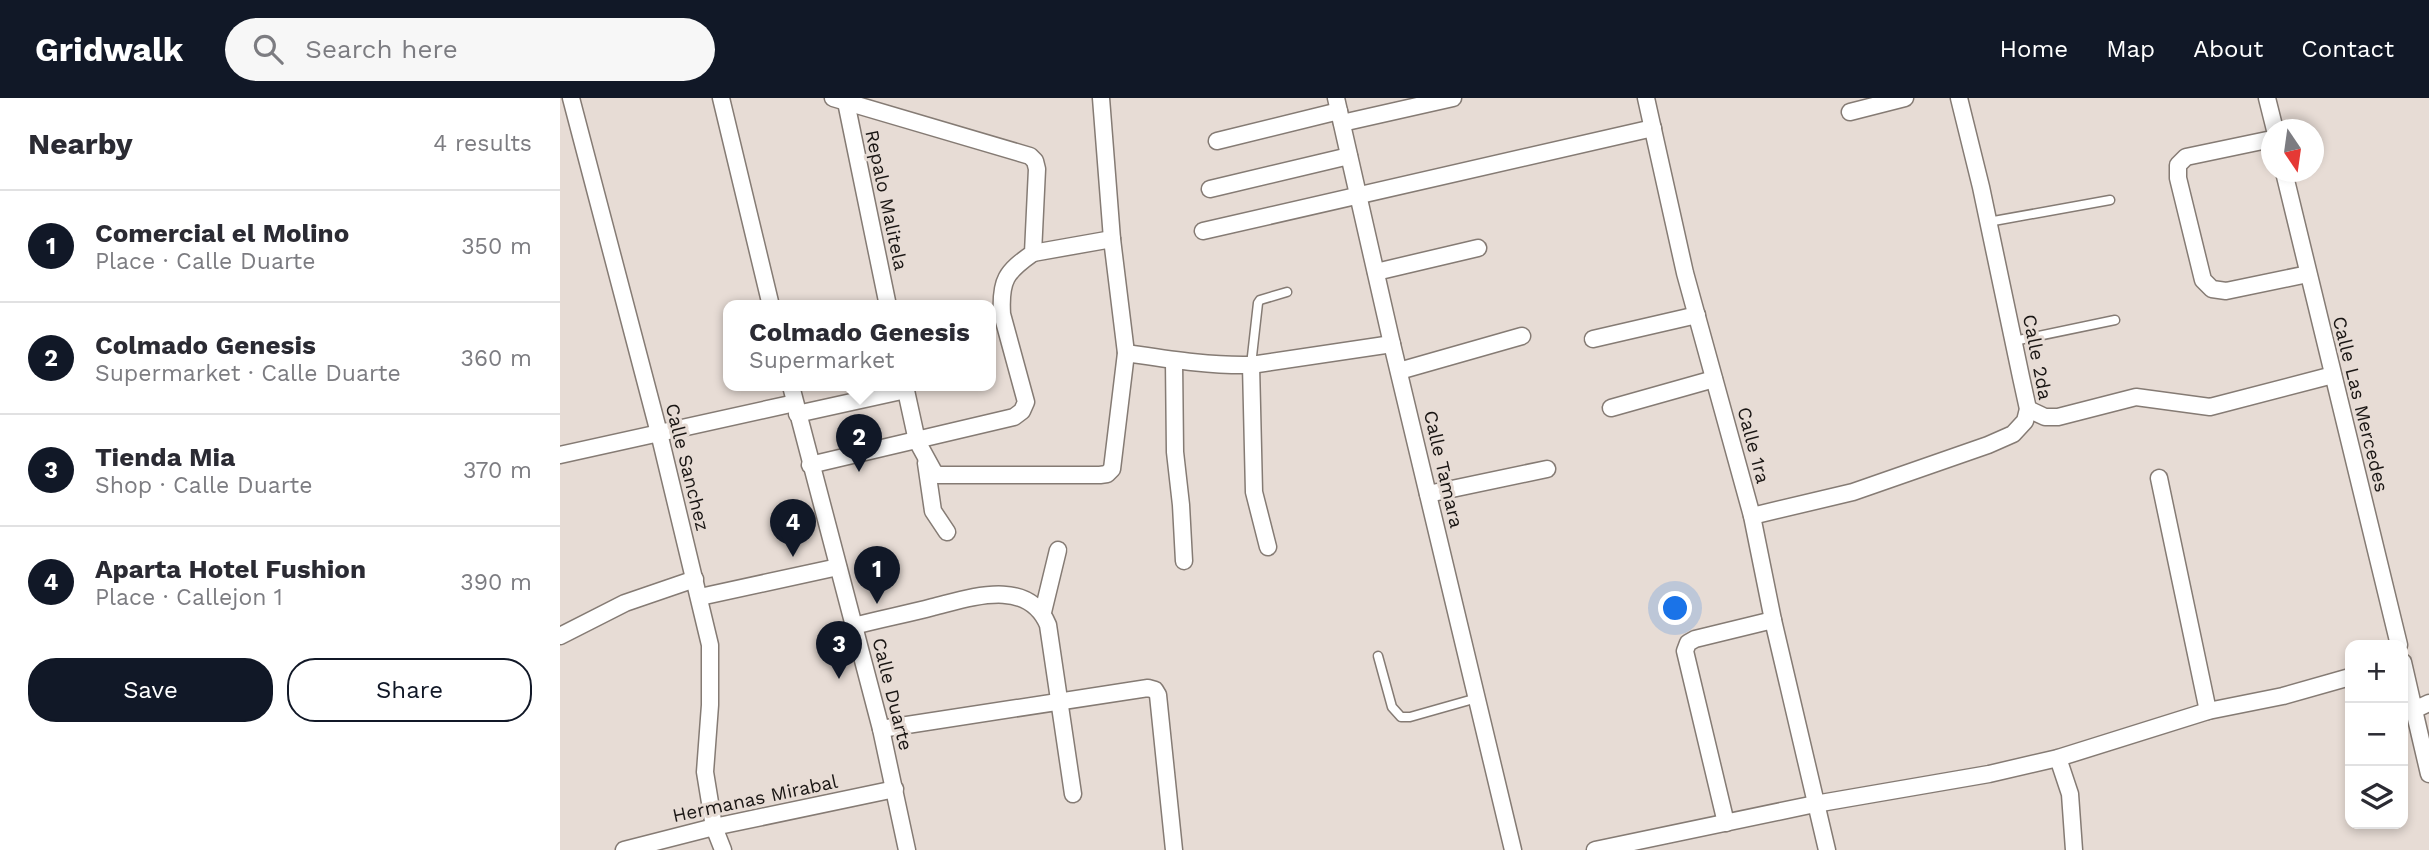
<!DOCTYPE html>
<html lang="en">
<head>
<meta charset="utf-8">
<style>
  :root { --surface:#fff; --page:#f7f7f7; --text:#2b2b33; --muted:#7c7c81; --line:#e1e1e2; --accent:#111827 }
  body { margin:0; font-family:"Work Sans",sans-serif; background:var(--page); color:var(--text) }
  .controls { position:absolute; right:21px; bottom:21px; display:grid; overflow:hidden; border-radius:14px; box-shadow:0 4px 10px #0003 }
  .controls button { width:63px; height:63px; display:grid; place-items:center; padding:0; border:0; border-bottom:2px solid var(--line); background:var(--surface); color:var(--text); font:35px sans-serif }
  .compass { position:absolute; left:1701px; top:21px; width:63px; height:63px; border-radius:50%; background:var(--surface); box-shadow:0 4px 10px #0003; rotate:167deg }
  .you { position:absolute; left:1116px; top:511px; width:24px; height:24px; margin:-18px; border:5px solid #fff; border-radius:50%; background:#1a73e8; box-shadow:0 0 0 10px #1a73e833 }
  .badge { display:grid; place-items:center; width:46px; height:46px; border-radius:50%; background:var(--accent); color:#fff; font-size:23px; font-weight:700 }
  .pin { position:absolute; translate:-50% -58px; filter:drop-shadow(0 2px 4px #0008) }
  .pin::after { content:''; position:absolute; top:37px; width:24px; height:21px; background:inherit; clip-path:polygon(0 0,100% 0,50% 100%) }
  .popup { position:absolute; left:163px; top:202px; width:273px; height:91px; box-sizing:border-box; display:grid; place-content:center; border-radius:14px; background:var(--surface); filter:drop-shadow(0 2px 5px #0005); font-size:23px; white-space:nowrap; color:var(--muted) }
  .popup b { font-size:26px; color:var(--text) }
  .popup::after { content:''; position:absolute; left:50%; top:100%; margin-left:-14px; border:14px solid transparent; border-top-color:var(--surface) }
  .list { margin:0; padding:0; list-style:none }
  h2 { display:flex; justify-content:space-between; align-items:center; height:91px; margin:0; padding:0 28px; font-size:30px }
  h2 small { font-size:23px; font-weight:400; color:var(--muted) }
  .list li { display:grid; grid-template-columns:46px 1fr auto; gap:21px; align-items:center; box-sizing:border-box; height:112px; padding:0 28px; border-top:2px solid var(--line) }
  .list b { display:block; font-size:26px; white-space:nowrap }
  .list p { margin:0; font-size:23px; white-space:nowrap; color:var(--muted) }
  .list em { font-size:23px; font-style:normal; color:var(--muted) }
  .actions { display:flex; gap:14px; padding:21px 28px }
  .actions a { flex:1; padding:16px 0; border:2px solid var(--accent); border-radius:28px; text-align:center; font-size:24px; color:var(--accent) }
  .actions .main { background:var(--accent); color:#fff }
  .icon { flex:none; width:38px; height:38px; fill:none; stroke:currentColor; stroke-width:2; stroke-linecap:round; stroke-linejoin:round }
  .map { position:relative; flex:none; width:1869px; height:752px; overflow:hidden }
  header { display:flex; align-items:center; gap:42px; box-sizing:border-box; height:98px; padding:0 35px; background:var(--accent); color:#fff }
  header strong { font-size:33px }
  nav { display:flex; gap:38px; margin-inline-start:auto; font-size:24px }
  .search { width:490px; height:63px; background:var(--page); display:flex; align-items:center; gap:18px; box-sizing:border-box; padding:0 24px; border-radius:38px; color:var(--muted); font-size:26px }
  main { display:flex }
  aside { flex:1; background:var(--surface) }
  .map>svg:first-child { display:block }
  .lines { fill:none; stroke-linecap:round; stroke-linejoin:round }
  .service-casing { stroke:#857b74; stroke-width:11 }
  .minor-casing { stroke:#857b74; stroke-width:19 }
  .service { stroke:#fff; stroke-width:8 }
  .minor { stroke:#fff; stroke-width:16 }
  .labels { text-anchor:middle; stroke-width:6; stroke-linejoin:round; paint-order:stroke }
  .street-label { font-size:19px; fill:#1a1614; stroke:#e7dcd5 }
</style>
</head>
<body>
<header>
<strong>Gridwalk</strong>
<div class="search"><svg class="icon" aria-label="search" viewBox="0 0 24 24"><circle cx="10" cy="10" r="6"/><path d="M15 15l6 6"/></svg>Search here</div>
<nav><a>Home</a><a>Map</a><a>About</a><a>Contact</a></nav>
</header>
<main>
<aside>
<h2>Nearby<small>4 results</small></h2>
<ul class="list">
<li><span class="badge">1</span><div><b>Comercial el Molino</b><p>Place · Calle Duarte</p></div><em>350 m</em></li>
<li><span class="badge">2</span><div><b>Colmado Genesis</b><p>Supermarket · Calle Duarte</p></div><em>360 m</em></li>
<li><span class="badge">3</span><div><b>Tienda Mia</b><p>Shop · Calle Duarte</p></div><em>370 m</em></li>
<li><span class="badge">4</span><div><b>Aparta Hotel Fushion</b><p>Place · Callejon 1</p></div><em>390 m</em></li>
</ul>
<div class="actions"><a class="main">Save</a><a>Share</a></div>
</aside>
<div class="map">
<svg width="1869" height="752" viewBox="0 0 1869 752">
  <rect width="100%" height="100%" fill="#e7dcd5"/>
  <g class="lines">
    <defs>
      <g id="service">
        <polyline points="1428,124 1550,102"/>
        <polyline points="1454,243 1555,222"/>
        <polyline points="691,267 698,205 700,202 727,194"/>
        <polyline points="818,558 832,609 841,619 850,619 917,600"/>
      </g>
      <g id="minor">
        <polyline points="11,0 99,335 150,547 150,607 145,674 154,729 163,752"/>
        <polyline points="161,0 211,208"/>
        <polyline points="776,0 832,246 953,752"/>
        <polyline points="1086,0 1125,175 1192,418 1213,522 1267,752"/>
        <polyline points="1707,0 1715,32"/>
        <polyline points="286,4 328,208"/>
        <polyline points="1290,14 1345,0"/>
        <polyline points="782,25 893,0"/>
        <polyline points="1712,41 1626,59 1618,67 1618,80 1643,182 1652,191 1666,193 1748,176"/>
        <polyline points="657,43 779,13"/>
        <polyline points="1724,74 1839,547"/>
        <polyline points="650,91 789,58"/>
        <polyline points="643,133 1093,30"/>
        <polyline points="473,155 552,141"/>
        <polyline points="816,174 918,150"/>
        <polyline points="1033,241 1137,217"/>
        <path d="M566,255C607,261 649,268 691,267L832,246"/>
        <polyline points="614,263 615,354 621,407 624,463"/>
        <polyline points="691,267 694,394 708,449"/>
        <polyline points="839,273 962,238"/>
        <polyline points="231,288 321,631 347,752"/>
        <polyline points="345,288 357,343 374,374 378,377 540,377 547,376 552,371 566,255 552,141 541,0"/>
        <polyline points="1051,310 1154,281"/>
        <polyline points="1468,311 1485,319 1498,319 1576,299 1650,309 1773,277"/>
        <polyline points="237,316 346,292"/>
        <polyline points="0,357 235,305"/>
        <polyline points="366,365 373,413 387,434"/>
        <path d="M250,367L454,319L462,313L466,304L442,216C440,182 446,174 473,155L477,71L475,63L470,58L273,0"/>
        <polyline points="1599,380 1648,613"/>
        <polyline points="868,396 987,371"/>
        <polyline points="1192,418 1293,394 1428,347 1453,336 1465,323 1468,311 1461,279 1421,89 1399,0"/>
        <polyline points="140,499 278,469"/>
        <polyline points="483,514 498,452"/>
        <path d="M294,528C320,521 347,516 373,509C410,500 468,479 488,527L513,696"/>
        <polyline points="0,538 65,505 135,481"/>
        <polyline points="1843,564 1854,612 1869,605"/>
        <polyline points="1854,612 1869,676"/>
        <polyline points="321,631 588,590 595,592 598,597 614,752"/>
        <polyline points="1498,660 1510,696 1514,752"/>
        <polyline points="1166,725 1125,553 1128,545 1135,541 1213,522"/>
        <polyline points="64,752 154,729 335,691"/>
        <polyline points="1035,752 1255,706 1429,676 1498,660 1648,613 1723,598 1790,579"/>
      </g>
    </defs>
    <use href="#service" class="service-casing"/>
    <use href="#minor" class="minor-casing"/>
    <use href="#service" class="service"/>
    <use href="#minor" class="minor"/>
  </g>
  <g class="labels">
    <g class="street-label">
      <text transform="translate(327 102) rotate(78)" y="7">Repalo Malitela</text>
      <text transform="translate(1478 259) rotate(79)" y="7">Calle 2da</text>
      <text transform="translate(1801 306) rotate(76)" y="7">Calle Las Mercedes</text>
      <text transform="translate(1194 347) rotate(75)" y="7">Calle 1ra</text>
      <text transform="translate(128 369) rotate(76)" y="7">Calle Sanchez</text>
      <text transform="translate(884 371) rotate(77)" y="7">Calle Tamara</text>
      <text transform="translate(333 596) rotate(76)" y="7">Calle Duarte</text>
      <text transform="translate(195 700) rotate(-12)" y="7">Hermanas Mirabal</text>
    </g>
  </g>
</svg>
<div class="controls">
<button>+</button>
<button>−</button>
<button><svg class="icon" aria-label="layers" viewBox="0 0 24 24"><path d="M12 4l9 5-9 5-9-5zM3 14l9 5 9-5"/></svg></button>
</div>
<svg class="compass" viewBox="-18 -18 36 36"><path d="M0-13l5 13h-10z" fill="#e53935"/><path d="M0 13l5-13h-10z" fill="#7c7c81"/></svg>
<div class="you"></div>
<div class="pin badge" style="left:317px;top:506px">1</div>
<div class="pin badge" style="left:299px;top:374px">2</div>
<div class="popup"><b>Colmado Genesis</b>Supermarket</div>
<div class="pin badge" style="left:279px;top:581px">3</div>
<div class="pin badge" style="left:233px;top:459px">4</div>
</div>
</main>
</body>
</html>
